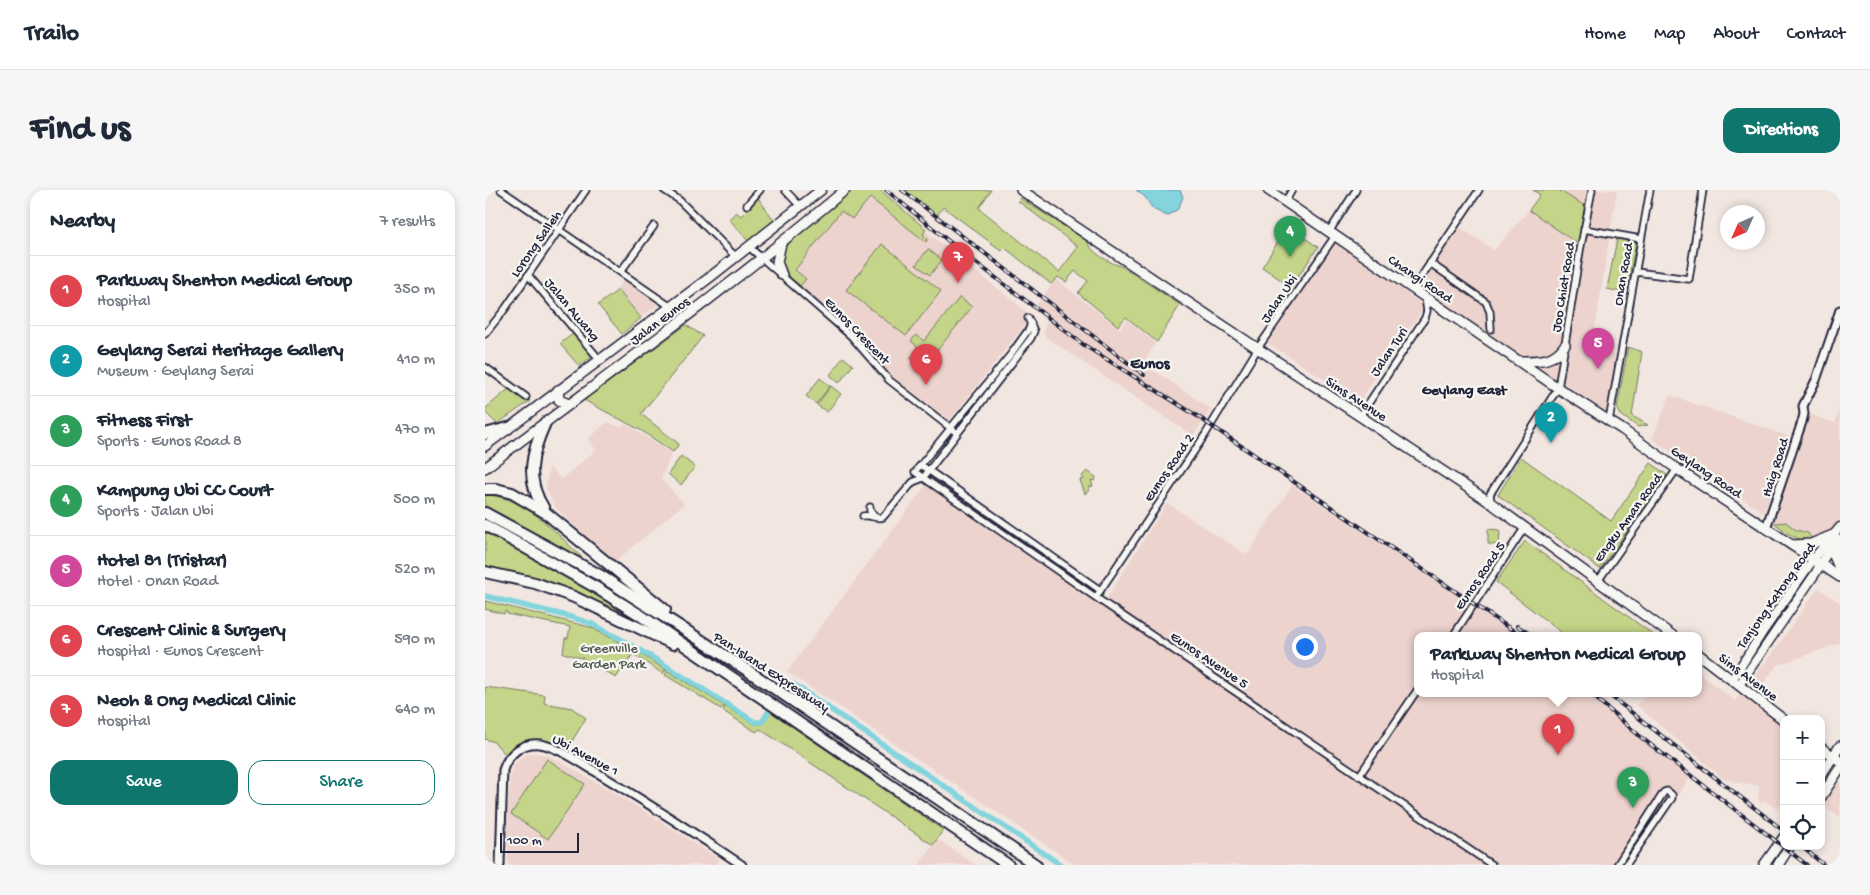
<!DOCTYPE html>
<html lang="en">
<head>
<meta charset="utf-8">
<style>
  :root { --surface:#fff; --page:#f6f6f7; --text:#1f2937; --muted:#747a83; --line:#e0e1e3; --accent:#0f766e }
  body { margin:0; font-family:"Gochi Hand",sans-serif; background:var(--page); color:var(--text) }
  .controls { position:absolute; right:15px; bottom:15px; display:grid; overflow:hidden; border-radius:10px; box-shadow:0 2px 8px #0003 }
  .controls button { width:45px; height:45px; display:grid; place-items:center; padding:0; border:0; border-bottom:1px solid var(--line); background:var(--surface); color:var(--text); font:25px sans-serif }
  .compass { position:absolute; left:1235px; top:15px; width:45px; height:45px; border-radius:50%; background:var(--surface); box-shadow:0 2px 8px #0003; rotate:225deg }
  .scale { position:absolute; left:15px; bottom:12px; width:79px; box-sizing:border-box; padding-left:5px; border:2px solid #22223b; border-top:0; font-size:14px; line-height:18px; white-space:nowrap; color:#22223b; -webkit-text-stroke:4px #f6f6f2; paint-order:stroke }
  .you { position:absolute; left:819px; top:456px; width:18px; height:18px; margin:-12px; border:4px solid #fff; border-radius:50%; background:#1a73e8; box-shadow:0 0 0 8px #1a73e833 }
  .badge { display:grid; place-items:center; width:32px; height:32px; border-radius:50%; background:var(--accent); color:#fff; font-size:16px; font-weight:700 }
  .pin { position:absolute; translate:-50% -41px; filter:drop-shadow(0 1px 2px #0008) }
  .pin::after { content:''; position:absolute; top:26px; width:18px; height:15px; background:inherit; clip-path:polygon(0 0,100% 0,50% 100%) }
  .popup { position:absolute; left:929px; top:442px; width:288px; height:65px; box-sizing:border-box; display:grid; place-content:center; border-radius:10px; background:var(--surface); filter:drop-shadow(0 1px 4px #0005); font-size:16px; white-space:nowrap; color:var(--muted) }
  .popup b { font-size:19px; color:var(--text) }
  .popup::after { content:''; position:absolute; left:50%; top:100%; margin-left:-10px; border:10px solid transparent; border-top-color:var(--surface) }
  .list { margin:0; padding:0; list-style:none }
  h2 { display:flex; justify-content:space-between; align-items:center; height:65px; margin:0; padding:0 20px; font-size:21px }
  h2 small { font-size:16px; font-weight:400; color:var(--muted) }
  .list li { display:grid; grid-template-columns:32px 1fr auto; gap:15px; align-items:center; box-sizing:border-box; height:70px; padding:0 20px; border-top:1px solid var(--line) }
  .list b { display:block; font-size:19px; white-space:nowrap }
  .list p { margin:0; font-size:16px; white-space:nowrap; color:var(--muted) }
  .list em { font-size:16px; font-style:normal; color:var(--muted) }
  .actions { display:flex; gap:10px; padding:15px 20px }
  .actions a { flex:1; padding:11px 0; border:1px solid var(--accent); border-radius:15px; text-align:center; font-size:18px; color:var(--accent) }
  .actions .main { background:var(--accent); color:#fff }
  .icon { flex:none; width:28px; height:28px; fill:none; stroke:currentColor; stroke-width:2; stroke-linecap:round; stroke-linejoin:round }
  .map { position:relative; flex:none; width:1355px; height:675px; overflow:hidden; border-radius:15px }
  header { display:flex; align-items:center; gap:30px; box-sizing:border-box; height:70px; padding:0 25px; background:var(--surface); border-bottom:1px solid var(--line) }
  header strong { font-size:24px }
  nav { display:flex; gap:28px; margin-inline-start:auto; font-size:18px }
  .intro { display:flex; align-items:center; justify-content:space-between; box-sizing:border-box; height:120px; padding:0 30px }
  h1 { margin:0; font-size:35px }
  .button { padding:12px 22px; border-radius:15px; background:var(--accent); color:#fff; font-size:18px; font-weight:700 }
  main { display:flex; gap:30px; padding:0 30px }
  aside { flex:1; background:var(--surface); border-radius:15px; box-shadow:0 2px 8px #0003 }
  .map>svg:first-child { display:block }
  .built { fill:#edd3cd }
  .green { fill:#c4d488; stroke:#737b62 }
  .water { fill:#83d4dd; stroke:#5c8d9c }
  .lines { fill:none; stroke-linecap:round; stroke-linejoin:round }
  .canal { stroke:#83d4dd; stroke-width:5.5 }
  .minor-casing { stroke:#22223b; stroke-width:9 }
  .tertiary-casing { stroke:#22223b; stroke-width:11 }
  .secondary-casing { stroke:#22223b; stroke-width:11 }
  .primary-casing { stroke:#22223b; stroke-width:12 }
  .trunk-casing { stroke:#22223b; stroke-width:12 }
  .motorway-casing { stroke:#22223b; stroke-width:14 }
  .minor { stroke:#f6f6f2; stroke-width:5.5 }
  .tertiary { stroke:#f6f6f2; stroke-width:7 }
  .secondary { stroke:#f6f6f2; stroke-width:8 }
  .primary { stroke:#f6f6f2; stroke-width:9 }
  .trunk { stroke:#f6f6f2; stroke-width:9 }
  .motorway { stroke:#f6f6f2; stroke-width:10 }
  .rail-casing { stroke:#22223b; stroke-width:4 }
  .rail { stroke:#f6f6f2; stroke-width:2; stroke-dasharray:5.5; stroke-linecap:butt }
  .labels { text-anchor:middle; stroke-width:4.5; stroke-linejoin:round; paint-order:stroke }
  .street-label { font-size:14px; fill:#22223b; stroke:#f6f6f2 }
  .park-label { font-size:14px; fill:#535752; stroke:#f6f6f2 }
  .neighbourhood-label { font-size:15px; font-weight:bold; fill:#22223b; stroke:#f6f6f2 }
  .quarter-label { font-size:16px; font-weight:bold; fill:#22223b; stroke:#f6f6f2 }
</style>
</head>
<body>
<header>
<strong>Trailo</strong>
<nav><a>Home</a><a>Map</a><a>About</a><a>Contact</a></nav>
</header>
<div class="intro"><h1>Find us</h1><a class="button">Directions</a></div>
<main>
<aside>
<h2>Nearby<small>7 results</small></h2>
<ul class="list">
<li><span class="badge" style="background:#e0444e">1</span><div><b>Parkway Shenton Medical Group</b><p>Hospital</p></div><em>350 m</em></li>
<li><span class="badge" style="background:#0f9aa8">2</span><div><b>Geylang Serai Heritage Gallery</b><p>Museum · Geylang Serai</p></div><em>410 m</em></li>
<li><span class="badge" style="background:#2e9e5b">3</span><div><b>Fitness First</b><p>Sports · Eunos Road 8</p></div><em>470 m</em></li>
<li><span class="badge" style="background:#2e9e5b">4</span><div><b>Kampung Ubi CC Court</b><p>Sports · Jalan Ubi</p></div><em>500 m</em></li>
<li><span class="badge" style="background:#d1479c">5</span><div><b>Hotel 81 (Tristar)</b><p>Hotel · Onan Road</p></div><em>520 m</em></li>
<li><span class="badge" style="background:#e0444e">6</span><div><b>Crescent Clinic &amp; Surgery</b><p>Hospital · Eunos Crescent</p></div><em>590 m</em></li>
<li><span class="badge" style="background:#e0444e">7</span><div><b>Neoh &amp; Ong Medical Clinic</b><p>Hospital</p></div><em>640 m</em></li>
</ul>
<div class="actions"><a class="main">Save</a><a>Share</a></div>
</aside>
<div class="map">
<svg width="1355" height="675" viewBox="0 0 1355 675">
  <rect width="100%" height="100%" fill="#f2e6e1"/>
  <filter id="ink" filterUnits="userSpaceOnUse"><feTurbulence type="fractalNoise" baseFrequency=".02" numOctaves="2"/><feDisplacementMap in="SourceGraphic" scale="10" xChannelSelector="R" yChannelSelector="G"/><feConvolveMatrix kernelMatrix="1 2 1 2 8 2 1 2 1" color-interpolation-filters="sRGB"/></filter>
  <g filter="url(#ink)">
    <g class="built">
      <polygon points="366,0 389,0 547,126 464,231 408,187 353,127 297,81"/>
      <polygon points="1079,0 1132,0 1107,158 1132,165 1121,223 933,96 973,36 1009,60 1044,20 1093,54 1100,16 1079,3"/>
      <polygon points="849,52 940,116 874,212 783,153"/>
      <polygon points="571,89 635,139 642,130 671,153 658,173 726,219 708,246 562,148 558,142 562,131 548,119"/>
      <polygon points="140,90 175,114 156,127 132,98"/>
      <polygon points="1185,205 1305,247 1279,323 1167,249"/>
      <polygon points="1355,219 1355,378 1284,331 1324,224 1350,233"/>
      <polygon points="122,232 136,237 140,234 187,263 176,289 199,314 128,373 70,317 61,298 64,276 76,289 111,260 103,249"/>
      <polygon points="441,295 616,417 682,313 762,365 807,295 1033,446 933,446 933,504 1108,504 1205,587 1145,675 591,675 302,482"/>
      <polygon points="1333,398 1355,413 1355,453 1293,475 1266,508 1299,536 1299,613 1297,613 1292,619 1279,610 1276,613 1273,610 1274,596 1239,589 1151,515 1162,504 1213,504 1213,482 1250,511 1291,458"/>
      <polygon points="51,563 61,565 78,573 151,616 234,669 230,675 23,675 22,625 26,583 29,575 36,568 42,564"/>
      <polygon points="1353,593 1355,593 1355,627 1337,614"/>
      <polygon points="452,649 491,675 434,675"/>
    </g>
    <g class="green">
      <polygon points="366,0 395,0 441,39 438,45 443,49 441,52 385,8 367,29 356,21 310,80 321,89 315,96 297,81 296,63 299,57"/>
      <path d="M420,0H506L494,18L574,82L593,57L533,11L535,8L602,51C607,64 625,73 638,77L695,115L672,152L641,127L633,136L593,103L603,91L590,81L581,92L573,87L566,94L520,58L517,61L458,17L452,26Z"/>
      <polygon points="1048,0 1076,0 1075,1 1100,16 1093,54 1044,20 1055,5"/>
      <polygon points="271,5 289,30 263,51 244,29 251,22 256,26 264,18 262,15"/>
      <polygon points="803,36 833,57 806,97 777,77"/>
      <polygon points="1132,49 1151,53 1141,103 1122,99"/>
      <polygon points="397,54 456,101 421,146 361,100"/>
      <polygon points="443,59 457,70 445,85 431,75"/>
      <polygon points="133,100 156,128 137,144 113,115"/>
      <polygon points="475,107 487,117 438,178 425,168 434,158 426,151 431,145 439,151"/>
      <polygon points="201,135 218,146 156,224 194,254 188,262 157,241 99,210"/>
      <polygon points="90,142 110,165 94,176 75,154"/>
      <polygon points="1143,157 1157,162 1147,226 1163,235 1153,237 1136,225 1132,218"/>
      <polygon points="358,167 368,175 354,193 345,185"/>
      <polygon points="335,188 345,196 331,214 321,206"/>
      <polygon points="346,196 356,204 342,222 332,215"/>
      <polygon points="26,197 45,211 12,234 0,222 0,219"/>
      <polygon points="196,266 210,277 196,295 183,284"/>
      <polygon points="1036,267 1126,331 1166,273 1182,285 1115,379 1013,305"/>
      <polygon points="602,281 611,287 610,291 606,290 608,296 604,297 604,300 600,304 595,290 599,289 597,286"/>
      <path d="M0,305C43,306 74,347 104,374L0,316Z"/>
      <path d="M1301,332L1311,340L1323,343L1325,347L1327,348V351C1313,352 1300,342 1290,333Z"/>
      <polygon points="1003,339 1015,340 1014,355 1003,354"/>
      <polygon points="0,341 90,390 135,418 133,421 80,398 0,375"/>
      <polygon points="1040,351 1170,446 1081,446 1011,392"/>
      <polygon points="0,411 105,437 149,460 269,534 277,534 286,522 458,640 448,655 275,539 271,542 238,521 240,517 238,517 236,519 180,485 182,482 180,480 178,484 148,464 131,488 97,468 78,463 80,448 83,448 85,437 22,424 22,422 20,421 19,424 0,419"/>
      <path d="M0,497L60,505L59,513L87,518L101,528L81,561C59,550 40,543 21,565L9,552L0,549Z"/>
      <polygon points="62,569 100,594 63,649 26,624"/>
    </g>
    <polygon class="water" points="651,0 695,0 698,7 693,19 682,26 668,19 660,7"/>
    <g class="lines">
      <g class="canal">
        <polyline points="0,406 86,427 105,433 135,449 175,472 270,532 277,532 284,521"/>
        <polyline points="302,495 308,494 576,675"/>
      </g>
      <defs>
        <g id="minor">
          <polyline points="16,0 186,117"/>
          <polyline points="179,0 194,10 251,67"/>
          <polyline points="300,0 315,16"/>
          <polyline points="800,12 807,0"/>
          <polyline points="262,15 275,0"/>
          <polyline points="1099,39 1156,49"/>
          <polyline points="844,42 871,0"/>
          <polyline points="264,57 366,146 404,190 472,243"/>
          <polyline points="945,73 1001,112 1005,122 1006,139"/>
          <polyline points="136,81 169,36"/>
          <polyline points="1151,82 1204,89 1218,0"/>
          <polyline points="43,85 115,170"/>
          <polyline points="928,99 994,0"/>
          <polyline points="0,144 20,119 101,0"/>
          <polyline points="0,177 41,207"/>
          <polyline points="875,226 940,128 942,121 940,107"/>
          <polyline points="1124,231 1165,0"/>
          <polyline points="436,275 615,400"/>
          <polyline points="433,278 526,164 544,139 546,133"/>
          <polyline points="430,282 616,411 1007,675"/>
          <polyline points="1006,313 1005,304 1073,198 1095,61 1107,0"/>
          <polyline points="385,317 385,321 390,326"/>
          <path d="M378,326C385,324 391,330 398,327L428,292L438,288L546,148L549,141L543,128"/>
          <polyline points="1113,391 1192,279"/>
          <polyline points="611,407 720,245 773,158 850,46"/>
          <polyline points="968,446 1040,337"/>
          <polyline points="874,586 933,499"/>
          <polyline points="1132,675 1179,602 1182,601 1187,605 1187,608 1141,675"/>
        </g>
        <g id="tertiary">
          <polyline points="1281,338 1317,232 1319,224 1318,216 1331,190 1355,120"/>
          <path d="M15,675L18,580C23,564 37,552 55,554C74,557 99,575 116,585C164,614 211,644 257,675"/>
        </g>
        <g id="secondary">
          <polyline points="1247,490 1277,443 1332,364 1355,337"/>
          <polyline points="1254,495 1330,384 1339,368 1352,351"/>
        </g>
        <g id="primary">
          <polyline points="536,0 683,99 1006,313 1188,446"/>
          <polyline points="783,0 1073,198 1138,240 1192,279 1355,387"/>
          <path d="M1035,171C1053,171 1069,172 1080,155"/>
          <polyline points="1354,349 1349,366 1355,380"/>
          <polyline points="1307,355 1326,354 1348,345"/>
          <polyline points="1213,464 1299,530"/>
          <polyline points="1336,558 1355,571"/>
          <polyline points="1336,585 1355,556"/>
          <polyline points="1336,607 1355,578"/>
          <polyline points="1279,675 1299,647"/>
          <polyline points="1293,675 1305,656"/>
        </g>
        <g id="trunk">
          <polyline points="296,53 292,72 297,85"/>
          <polyline points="73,200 74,210 84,214"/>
          <polyline points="0,256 224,88 336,0"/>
          <path d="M0,278C121,186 244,98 360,0"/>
        </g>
        <g id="motorway">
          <polyline points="0,244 23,238"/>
          <polyline points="0,299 11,299 27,303 61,323 180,420"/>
          <path d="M59,319C40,289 46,264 60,233"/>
          <polyline points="0,323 116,386 262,480 551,675"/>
          <polyline points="0,335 110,397 155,425 523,675"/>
          <polyline points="0,382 50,393 89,407 188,454"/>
        </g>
      </defs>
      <use href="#minor" class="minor-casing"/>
      <use href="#tertiary" class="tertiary-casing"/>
      <use href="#secondary" class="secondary-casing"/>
      <use href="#primary" class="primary-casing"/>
      <use href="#trunk" class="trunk-casing"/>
      <use href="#motorway" class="motorway-casing"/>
      <use href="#minor" class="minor"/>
      <use href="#tertiary" class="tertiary"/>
      <use href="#secondary" class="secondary"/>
      <use href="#primary" class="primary"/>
      <use href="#trunk" class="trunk"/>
      <use href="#motorway" class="motorway"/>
      <defs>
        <g id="rail">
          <polyline points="401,0 477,62 599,155 712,226 1036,446"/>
          <polyline points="417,0 659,185"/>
          <polyline points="1032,436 1048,446"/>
          <polyline points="1106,504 1157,548 1322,675"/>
          <polyline points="1123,504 1299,641"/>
          <polyline points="1316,656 1339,675"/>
        </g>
      </defs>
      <use href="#rail" class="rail-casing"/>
      <use href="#rail" class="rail"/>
    </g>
  </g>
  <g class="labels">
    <g class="street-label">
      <text transform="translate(50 53) rotate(-55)" y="5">Lorong Salleh</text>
      <text transform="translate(1137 84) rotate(-80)" y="5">Onan Road</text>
      <text transform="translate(936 88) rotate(34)" y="5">Changi Road</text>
      <text transform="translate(1077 97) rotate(-81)" y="5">Joo Chiat Road</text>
      <text transform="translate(793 108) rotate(-56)" y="5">Jalan Ubi</text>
      <text transform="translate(88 119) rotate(50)" y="5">Jalan Awang</text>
      <text transform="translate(174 130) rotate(-37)" y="5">Jalan Eunos</text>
      <text transform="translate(373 140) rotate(46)" y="5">Eunos Crescent</text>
      <text transform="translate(903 161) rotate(-56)" y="5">Jalan Turi</text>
      <text transform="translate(872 208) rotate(33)" y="5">Sims Avenue</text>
      <text transform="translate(683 277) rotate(-56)" y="5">Eunos Road 2</text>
      <text transform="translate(1289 277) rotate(-72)" y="5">Haig Road</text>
      <text transform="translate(1222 281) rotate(34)" y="5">Geylang Road</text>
      <text transform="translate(1142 327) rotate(-54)" y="5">Engku Aman Road</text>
      <text transform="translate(994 385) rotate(-56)" y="5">Eunos Road 5</text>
      <text transform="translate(1290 405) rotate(-55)" y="5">Tanjong Katong Road</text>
      <text transform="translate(725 469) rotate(34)" y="5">Eunos Avenue 5</text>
      <text transform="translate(287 481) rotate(33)" y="5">Pan-Island Expressway</text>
      <text transform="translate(1264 486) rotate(37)" y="5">Sims Avenue</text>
      <text transform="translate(101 564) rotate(28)" y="5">Ubi Avenue 1</text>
    </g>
    <g class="park-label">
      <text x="124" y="462">Greenville<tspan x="124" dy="16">Garden Park</tspan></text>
    </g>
    <g class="neighbourhood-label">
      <text x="979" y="204">Geylang East</text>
    </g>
    <g class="quarter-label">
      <text x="665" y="178">Eunos</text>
    </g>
  </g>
</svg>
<div class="controls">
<button>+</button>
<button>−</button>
<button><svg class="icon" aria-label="locate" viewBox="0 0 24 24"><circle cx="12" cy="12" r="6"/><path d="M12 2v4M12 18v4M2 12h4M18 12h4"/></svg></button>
</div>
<svg class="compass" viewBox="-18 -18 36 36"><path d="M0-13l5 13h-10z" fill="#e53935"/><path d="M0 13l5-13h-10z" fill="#747a83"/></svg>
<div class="scale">100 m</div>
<div class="you"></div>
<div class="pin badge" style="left:1073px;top:565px;background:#e0444e">1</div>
<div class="popup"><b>Parkway Shenton Medical Group</b>Hospital</div>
<div class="pin badge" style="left:1066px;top:253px;background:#0f9aa8">2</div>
<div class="pin badge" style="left:1148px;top:618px;background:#2e9e5b">3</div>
<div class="pin badge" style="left:805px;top:67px;background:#2e9e5b">4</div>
<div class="pin badge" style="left:1113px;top:179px;background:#d1479c">5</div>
<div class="pin badge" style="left:441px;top:195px;background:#e0444e">6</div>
<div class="pin badge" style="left:473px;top:93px;background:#e0444e">7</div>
</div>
</main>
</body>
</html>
